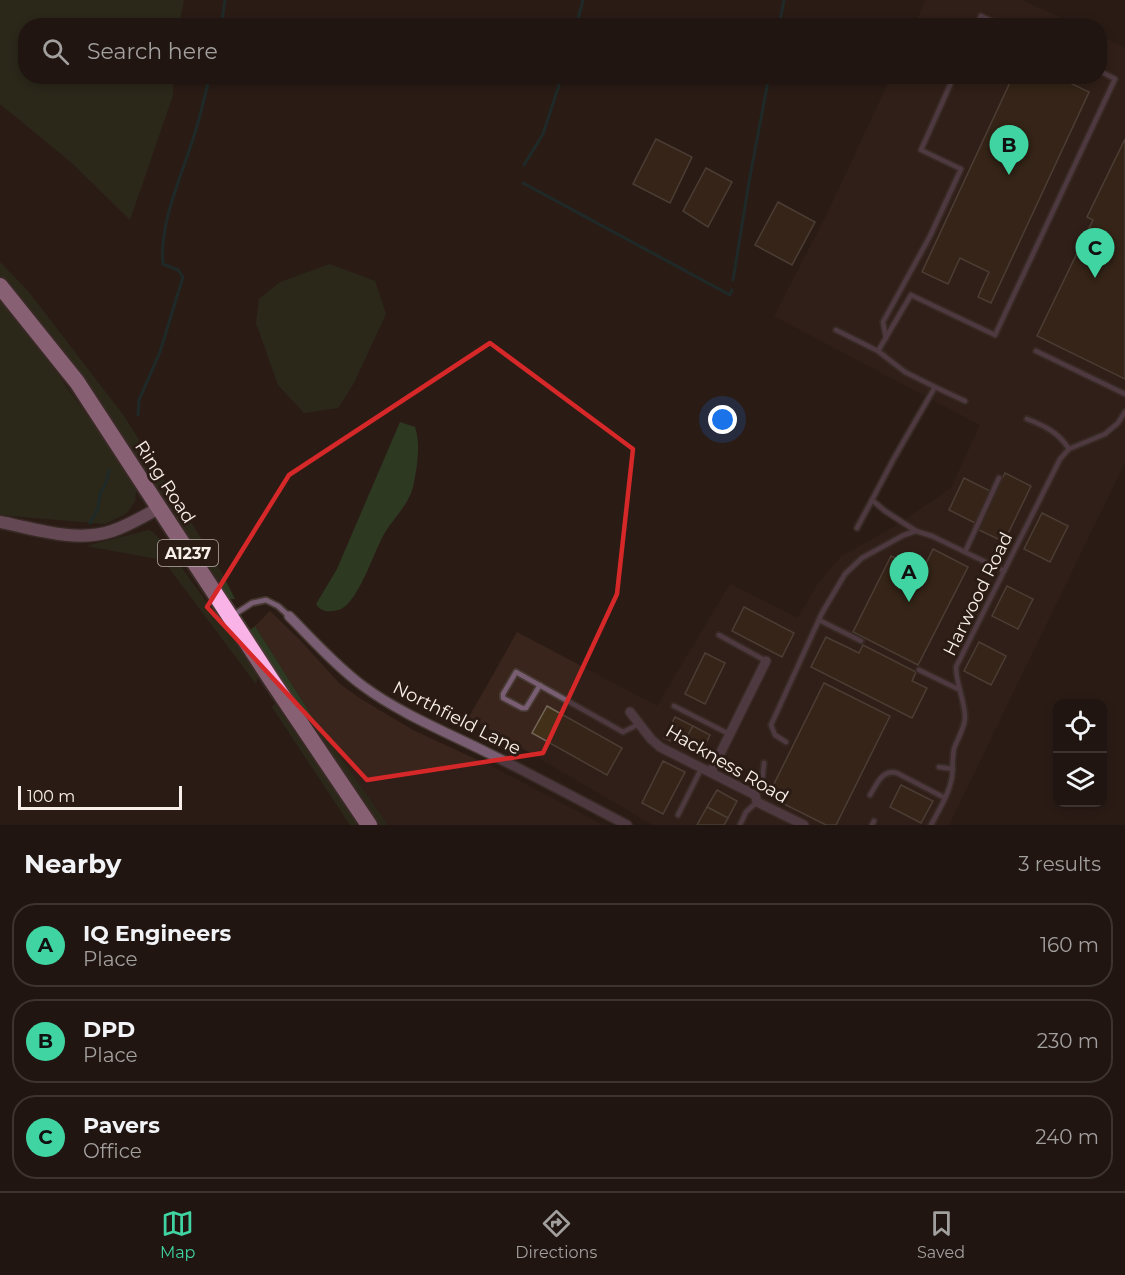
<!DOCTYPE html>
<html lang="en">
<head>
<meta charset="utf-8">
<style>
  :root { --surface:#201510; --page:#2d221e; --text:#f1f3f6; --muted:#a29f9f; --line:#3d3430; --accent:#40d4a2 }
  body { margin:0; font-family:Montserrat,sans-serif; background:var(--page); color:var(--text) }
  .controls { position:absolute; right:18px; bottom:18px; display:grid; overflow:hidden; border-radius:12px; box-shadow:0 3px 9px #0003 }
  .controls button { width:54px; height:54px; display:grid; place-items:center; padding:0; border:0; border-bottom:2px solid var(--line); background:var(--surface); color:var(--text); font:30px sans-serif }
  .scale { position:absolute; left:18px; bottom:15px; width:164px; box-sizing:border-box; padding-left:6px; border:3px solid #f9efea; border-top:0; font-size:16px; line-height:21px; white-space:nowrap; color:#f9efea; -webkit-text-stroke:4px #2a1c15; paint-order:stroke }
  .you { position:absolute; left:723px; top:420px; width:21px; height:21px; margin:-15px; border:4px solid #fff; border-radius:50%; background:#1a73e8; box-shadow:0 0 0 9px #1a73e833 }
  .badge { display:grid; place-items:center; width:39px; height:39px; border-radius:50%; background:var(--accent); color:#111; font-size:20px; font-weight:700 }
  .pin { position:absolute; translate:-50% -50px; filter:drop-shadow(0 2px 3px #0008) }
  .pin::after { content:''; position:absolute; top:32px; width:21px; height:18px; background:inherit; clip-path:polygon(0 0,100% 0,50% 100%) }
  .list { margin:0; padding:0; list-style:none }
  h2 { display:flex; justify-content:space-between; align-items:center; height:78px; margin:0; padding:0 24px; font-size:26px }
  h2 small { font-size:20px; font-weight:400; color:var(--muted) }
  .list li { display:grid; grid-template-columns:39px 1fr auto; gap:18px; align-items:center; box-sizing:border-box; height:84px; margin:0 12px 12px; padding:0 12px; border:2px solid var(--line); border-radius:24px }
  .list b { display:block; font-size:22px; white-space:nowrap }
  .list p { margin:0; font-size:20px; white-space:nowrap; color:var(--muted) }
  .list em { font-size:20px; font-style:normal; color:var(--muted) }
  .icon { flex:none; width:33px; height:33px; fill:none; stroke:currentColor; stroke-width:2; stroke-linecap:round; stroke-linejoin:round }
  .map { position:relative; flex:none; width:1125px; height:825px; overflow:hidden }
  .search { position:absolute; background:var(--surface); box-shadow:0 3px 9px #0003; left:18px; right:18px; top:18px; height:66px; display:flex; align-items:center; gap:15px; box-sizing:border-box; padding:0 21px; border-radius:24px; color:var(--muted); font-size:22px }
  .sheet { height:366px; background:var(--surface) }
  nav { display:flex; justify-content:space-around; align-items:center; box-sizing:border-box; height:84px; border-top:2px solid var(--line); background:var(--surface); font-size:16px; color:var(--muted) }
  nav a { display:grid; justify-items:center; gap:3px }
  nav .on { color:var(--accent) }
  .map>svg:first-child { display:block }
  .built { fill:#39251c }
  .green { fill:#2d3921 }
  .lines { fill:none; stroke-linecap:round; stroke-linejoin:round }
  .stream { stroke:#123c3e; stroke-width:3 }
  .building { fill:#433019; stroke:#726658; stroke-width:1.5 }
  .lane-casing { stroke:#473a33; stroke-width:8 }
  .street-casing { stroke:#473a33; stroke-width:12 }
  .secondary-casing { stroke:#473a33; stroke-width:15 }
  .highway-casing { stroke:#473a33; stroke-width:20 }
  .lane { stroke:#795d72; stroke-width:4.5 }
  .street { stroke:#795d72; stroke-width:9 }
  .secondary { stroke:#ac80a1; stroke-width:12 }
  .highway { stroke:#f9b3e7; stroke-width:16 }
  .marked { fill:none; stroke:#d62828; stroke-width:4.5; stroke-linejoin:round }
  .labels { text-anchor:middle; stroke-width:6; stroke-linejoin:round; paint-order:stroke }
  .shield { fill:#2a1c15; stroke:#bbb0aa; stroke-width:1.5 }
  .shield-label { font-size:16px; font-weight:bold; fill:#f9efea }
  .street-label { font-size:18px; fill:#f9efea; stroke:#2a1c15 }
</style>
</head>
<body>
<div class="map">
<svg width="1125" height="825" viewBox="0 0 1125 825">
  <rect width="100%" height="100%" fill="#2a1c15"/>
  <g class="built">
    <polygon points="926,0 1022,0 1076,25 914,26"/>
    <polygon points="1100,36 1125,48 1125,462 949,825 653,825 469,717 517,632 657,706 730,584 798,618 817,585 842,556 894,527 951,488 980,425 774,316 826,216 891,77 1100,76"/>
    <polygon points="270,611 300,640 340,684 361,699 413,730 495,768 603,825 388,825 315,721 255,626"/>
  </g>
  <g class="green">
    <polygon points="0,0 184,0 179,25 26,26 26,76 174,77 173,95 130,220 72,163 0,104"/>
    <polygon points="0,262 28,291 124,416 216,562 235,599 227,599 70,360 0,275"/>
    <polygon points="330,264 375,281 386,314 354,383 338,408 304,413 278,385 256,323 259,299 280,282"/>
    <polygon points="0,299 22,324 114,454 136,490 135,501 127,513 105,524 0,515"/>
    <path d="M400,422L415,427C421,445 417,468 413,487C408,506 394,517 384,534C374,552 359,600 341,609C340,610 332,611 332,611C325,612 320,610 316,604L337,569Z"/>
    <polygon points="149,530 153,532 165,545 229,633 258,677 256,684 163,560 86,546"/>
    <polygon points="255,626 315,721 388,825 377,825 249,631"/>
    <polygon points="275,704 358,825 350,825 272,707"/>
  </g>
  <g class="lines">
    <g class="stream">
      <polyline points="221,26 225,0"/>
      <polyline points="576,26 583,0"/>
      <polyline points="779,26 784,0"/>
      <polyline points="524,165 543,134 562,76"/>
      <polyline points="523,183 730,295 732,290"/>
      <polyline points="733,280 749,182 769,76"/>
      <path d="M179,290L183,277L178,270L163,264C159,224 181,177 193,139C200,119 204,97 210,76"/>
      <polyline points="138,415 139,400 160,352 178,293"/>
      <polyline points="90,523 98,508 100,494 106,483 109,470"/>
    </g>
  </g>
  <g class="building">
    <polygon points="1013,76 1056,76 1089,92 991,303 978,297 989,272 960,258 948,284 922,272"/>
    <polygon points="656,139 692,157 670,203 633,184"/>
    <polygon points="1125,139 1125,379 1037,336 1093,220 1087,217"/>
    <polygon points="706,168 732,182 708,227 683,211"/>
    <polygon points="778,202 815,222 792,265 755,245"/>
    <polygon points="1005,473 1031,486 1004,542 977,529"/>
    <polygon points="964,478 990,491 975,523 949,510"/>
    <polygon points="1042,513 1068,526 1050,562 1024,549"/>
    <polygon points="933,549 968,567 918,665 853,632 891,556 922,572"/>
    <polygon points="1007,586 1033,599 1018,629 992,616"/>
    <polygon points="744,607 794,633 782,657 732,631"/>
    <polygon points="826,637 859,653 863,645 916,672 912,681 927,688 912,718 811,667"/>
    <polygon points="979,642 1006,656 991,685 964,671"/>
    <polygon points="705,653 725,663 705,704 685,694"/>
    <polygon points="824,683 890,716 836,825 826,825 768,796"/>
    <polygon points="547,706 622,748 607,775 532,733"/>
    <polygon points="675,717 693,726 682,746 664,738"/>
    <polygon points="693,726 710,735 700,756 682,746"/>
    <polygon points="663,761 685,772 663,814 642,803"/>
    <polygon points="901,785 933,801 921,823 890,807"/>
    <polygon points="717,790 737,801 728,818 707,807"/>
    <polygon points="707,807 728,818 724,825 697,825"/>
  </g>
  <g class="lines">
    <defs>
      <g id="lane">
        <polyline points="977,26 981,16 1002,26"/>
        <polyline points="836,330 878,351"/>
        <polyline points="886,338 883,322 930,236 961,169 921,150 954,76"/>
        <polyline points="1036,351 1125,394"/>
        <polyline points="935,387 905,372 878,351 911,295 995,335 1115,79 1100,71"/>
        <path d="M1027,419C1045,426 1058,432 1069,449"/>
        <polyline points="857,528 872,500"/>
        <polyline points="916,531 885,511 872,500 893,460 935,387 965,401"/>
        <polyline points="965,552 999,478"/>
        <polyline points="232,616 252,603 266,600 278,606 289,616"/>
        <polyline points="819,620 861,641"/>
        <polyline points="719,635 766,661"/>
        <polyline points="919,670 960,690"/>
        <polyline points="540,685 526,708 522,708 503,698 503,694 516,672 623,732 639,724"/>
        <polyline points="674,706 729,734"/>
        <polyline points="786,742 775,735 771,725 822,613 845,574 862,558 904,535 916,531 932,536 1004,571"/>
        <polyline points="939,767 953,769"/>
        <polyline points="755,795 762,783 764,763"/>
        <path d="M870,795C877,784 882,769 897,773L945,798"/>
        <polyline points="678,815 702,767"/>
        <polyline points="740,825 746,812 757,802"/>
        <polyline points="872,825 874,821"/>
        <path d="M931,825C939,810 949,794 952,777C953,768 952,759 954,749C957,739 964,730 965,718C965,701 956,684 956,667L1060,459L1069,449L1105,434L1118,423L1125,412"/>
      </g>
      <g id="street">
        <path d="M289,616C313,640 336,666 363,686C401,714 446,732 488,753C535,776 581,801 627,825"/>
        <polyline points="630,712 651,739 660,747 755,795 757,802 804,825"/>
        <polyline points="711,772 766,661"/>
      </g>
      <path id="secondary" d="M0,522C36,529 76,543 112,531C128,526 144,516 159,508"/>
      <polyline id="highway" points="0,286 77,382 272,681 369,825"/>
    </defs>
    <use href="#lane" class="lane-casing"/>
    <use href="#street" class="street-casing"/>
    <use href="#secondary" class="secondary-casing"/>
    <use href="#highway" class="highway-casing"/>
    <use href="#lane" class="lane"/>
    <use href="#street" class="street"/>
    <use href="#secondary" class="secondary"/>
    <use href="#highway" class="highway"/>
  </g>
  <path d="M0 0H1125V825H0ZM490,343L633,449L617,594L543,753L367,780L207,607L289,475Z" fill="#2a1c15" fill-opacity=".55" fill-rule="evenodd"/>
  <path class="marked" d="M490,343L633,449L617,594L543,753L367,780L207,607L289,475Z"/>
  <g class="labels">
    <rect class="shield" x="158" y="540" width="60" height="26" rx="4.5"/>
    <g class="shield-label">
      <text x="188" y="559">A1237</text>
    </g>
    <g class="street-label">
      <text transform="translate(165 482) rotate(57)" y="6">Ring Road</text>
      <text transform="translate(978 594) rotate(-64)" y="6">Harwood Road</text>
      <text transform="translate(457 718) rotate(27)" y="6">Northfield Lane</text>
      <text transform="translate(727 764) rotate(30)" y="6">Hackness Road</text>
    </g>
  </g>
</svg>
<div class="controls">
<button><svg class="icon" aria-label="locate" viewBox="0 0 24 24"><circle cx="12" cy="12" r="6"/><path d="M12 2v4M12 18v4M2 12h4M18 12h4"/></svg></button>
<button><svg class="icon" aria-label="layers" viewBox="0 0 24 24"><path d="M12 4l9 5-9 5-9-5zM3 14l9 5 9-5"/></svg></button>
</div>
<div class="scale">100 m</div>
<div class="you"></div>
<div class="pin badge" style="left:909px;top:602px">A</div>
<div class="pin badge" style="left:1009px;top:175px">B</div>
<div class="pin badge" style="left:1095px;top:278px">C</div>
<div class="search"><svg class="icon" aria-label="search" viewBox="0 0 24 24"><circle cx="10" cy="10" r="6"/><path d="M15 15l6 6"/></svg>Search here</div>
</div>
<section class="sheet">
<h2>Nearby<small>3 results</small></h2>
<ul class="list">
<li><span class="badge">A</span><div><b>IQ Engineers</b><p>Place</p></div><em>160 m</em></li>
<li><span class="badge">B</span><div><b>DPD</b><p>Place</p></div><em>230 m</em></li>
<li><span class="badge">C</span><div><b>Pavers</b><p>Office</p></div><em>240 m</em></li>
</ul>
</section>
<nav>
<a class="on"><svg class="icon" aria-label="map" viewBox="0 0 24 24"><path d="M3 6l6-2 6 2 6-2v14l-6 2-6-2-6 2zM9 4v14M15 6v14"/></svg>Map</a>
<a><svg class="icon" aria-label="directions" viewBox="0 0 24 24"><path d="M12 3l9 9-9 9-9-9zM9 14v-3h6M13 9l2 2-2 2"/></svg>Directions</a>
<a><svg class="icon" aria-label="saved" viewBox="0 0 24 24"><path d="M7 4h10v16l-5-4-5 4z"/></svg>Saved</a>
</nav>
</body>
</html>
